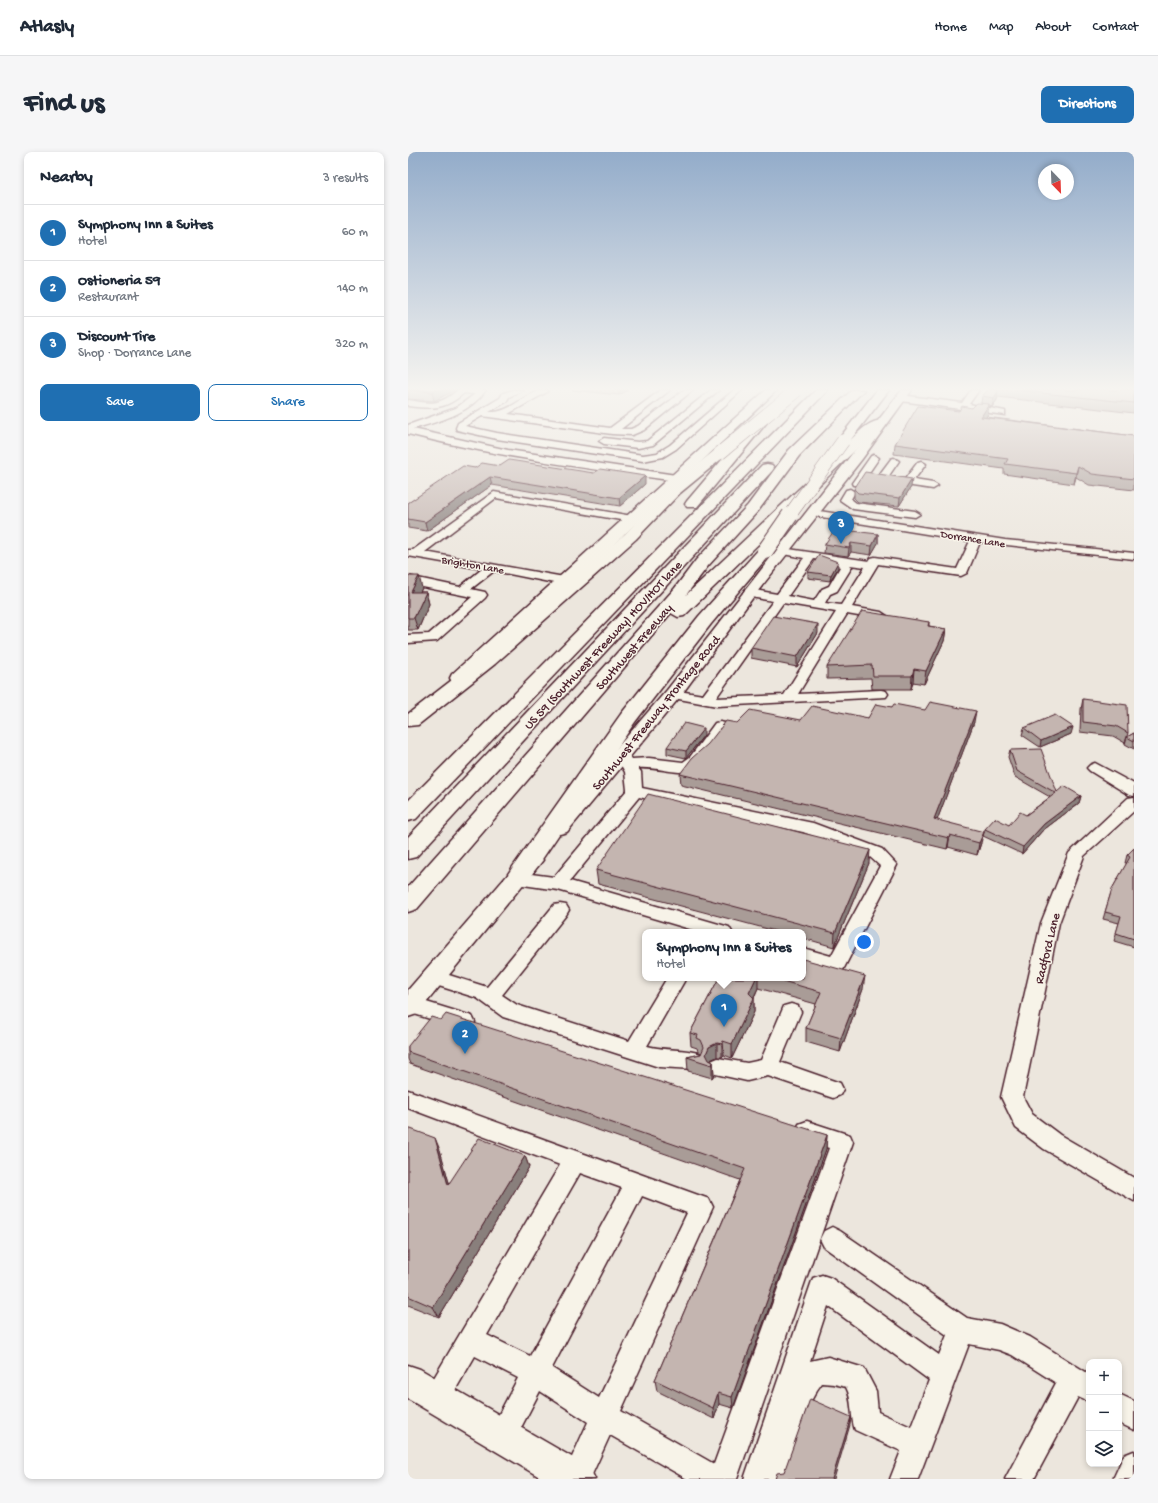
<!DOCTYPE html>
<html lang="en">
<head>
<meta charset="utf-8">
<style>
  :root { --surface:#fff; --page:#f6f6f7; --text:#1f2937; --muted:#747a83; --line:#e0e1e3; --accent:#1f6fb2 }
  body { margin:0; font-family:"Gochi Hand",sans-serif; background:var(--page); color:var(--text) }
  .controls { position:absolute; right:12px; bottom:12px; display:grid; overflow:hidden; border-radius:8px; box-shadow:0 2px 6px #0003 }
  .controls button { width:36px; height:36px; display:grid; place-items:center; padding:0; border:0; border-bottom:1px solid var(--line); background:var(--surface); color:var(--text); font:20px sans-serif }
  .compass { position:absolute; left:630px; top:12px; width:36px; height:36px; border-radius:50%; background:var(--surface); box-shadow:0 2px 6px #0003; rotate:157deg }
  .you { position:absolute; left:456px; top:790px; width:14px; height:14px; margin:-10px; border:3px solid #fff; border-radius:50%; background:#1a73e8; box-shadow:0 0 0 6px #1a73e833 }
  .badge { display:grid; place-items:center; width:26px; height:26px; border-radius:50%; background:var(--accent); color:#fff; font-size:13px; font-weight:700 }
  .pin { position:absolute; translate:-50% -33px; filter:drop-shadow(0 1px 2px #0008) }
  .pin::after { content:''; position:absolute; top:21px; width:14px; height:12px; background:inherit; clip-path:polygon(0 0,100% 0,50% 100%) }
  .popup { position:absolute; left:234px; top:777px; width:164px; height:52px; box-sizing:border-box; display:grid; place-content:center; border-radius:8px; background:var(--surface); filter:drop-shadow(0 1px 3px #0005); font-size:13px; white-space:nowrap; color:var(--muted) }
  .popup b { font-size:15px; color:var(--text) }
  .popup::after { content:''; position:absolute; left:50%; top:100%; margin-left:-8px; border:8px solid transparent; border-top-color:var(--surface) }
  .list { margin:0; padding:0; list-style:none }
  h2 { display:flex; justify-content:space-between; align-items:center; height:52px; margin:0; padding:0 16px; font-size:17px }
  h2 small { font-size:13px; font-weight:400; color:var(--muted) }
  .list li { display:grid; grid-template-columns:26px 1fr auto; gap:12px; align-items:center; box-sizing:border-box; height:56px; padding:0 16px; border-top:1px solid var(--line) }
  .list b { display:block; font-size:15px; white-space:nowrap }
  .list p { margin:0; font-size:13px; white-space:nowrap; color:var(--muted) }
  .list em { font-size:13px; font-style:normal; color:var(--muted) }
  .actions { display:flex; gap:8px; padding:12px 16px }
  .actions a { flex:1; padding:9px 0; border:1px solid var(--accent); border-radius:8px; text-align:center; font-size:14px; color:var(--accent) }
  .actions .main { background:var(--accent); color:#fff }
  .icon { flex:none; width:22px; height:22px; fill:none; stroke:currentColor; stroke-width:2; stroke-linecap:round; stroke-linejoin:round }
  .map { position:relative; flex:none; width:726px; height:1327px; overflow:hidden; border-radius:8px }
  header { display:flex; align-items:center; gap:24px; box-sizing:border-box; height:56px; padding:0 20px; background:var(--surface); border-bottom:1px solid var(--line) }
  header strong { font-size:19px }
  nav { display:flex; gap:22px; margin-inline-start:auto; font-size:14px }
  .intro { display:flex; align-items:center; justify-content:space-between; box-sizing:border-box; height:96px; padding:0 24px }
  h1 { margin:0; font-size:28px }
  .button { padding:10px 18px; border-radius:8px; background:var(--accent); color:#fff; font-size:14px; font-weight:700 }
  main { display:flex; gap:24px; padding:0 24px }
  aside { flex:1; background:var(--surface); border-radius:8px; box-shadow:0 2px 6px #0003 }
  .map>svg:first-child { display:block }
  .lines { fill:none; stroke-linecap:round; stroke-linejoin:round }
  .minor-casing { stroke:#4a1f2b; stroke-width:3 }
  .major-casing { stroke:#4a1f2b; stroke-width:3 }
  .highway-casing { stroke:#4a1f2b; stroke-width:3 }
  .minor { fill:#f7f3e8; fill-rule:evenodd }
  .major { fill:#f7f3e8; fill-rule:evenodd }
  .highway { fill:#f7f3e8; fill-rule:evenodd }
  .highway-bridge-far1-casing { stroke:#4a1f2b; stroke-width:14; stroke-linecap:butt }
  .highway-bridge-casing { stroke:#4a1f2b; stroke-width:18; stroke-linecap:butt }
  .highway-bridge-far1 { stroke:#f7f3e8; stroke-width:13 }
  .highway-bridge { stroke:#f7f3e8; stroke-width:16 }
  .wall { fill:#a99c97; stroke:#4a1f2b }
  .shaded-wall { fill:#897f7b; stroke:#4a1f2b }
  .building { fill:#c4b5b0; stroke:#4a1f2b }
  .labels { text-anchor:middle; stroke-width:3; stroke-linejoin:round; paint-order:stroke }
  .far-street-label { font-size:11px; fill:#4a1f2b; stroke:#f7f3e8 }
  .street-label { font-size:13px; fill:#4a1f2b; stroke:#f7f3e8 }
</style>
</head>
<body>
<header>
<strong>Atlasly</strong>
<nav><a>Home</a><a>Map</a><a>About</a><a>Contact</a></nav>
</header>
<div class="intro"><h1>Find us</h1><a class="button">Directions</a></div>
<main>
<aside>
<h2>Nearby<small>3 results</small></h2>
<ul class="list">
<li><span class="badge">1</span><div><b>Symphony Inn &amp; Suites</b><p>Hotel</p></div><em>60 m</em></li>
<li><span class="badge">2</span><div><b>Ostioneria 59</b><p>Restaurant</p></div><em>140 m</em></li>
<li><span class="badge">3</span><div><b>Discount Tire</b><p>Shop · Dorrance Lane</p></div><em>320 m</em></li>
</ul>
<div class="actions"><a class="main">Save</a><a>Share</a></div>
</aside>
<div class="map">
<svg width="726" height="1327" viewBox="0 0 726 1327">
  <rect width="100%" height="100%" fill="#ece6dd"/>
  <filter id="ink" filterUnits="userSpaceOnUse"><feTurbulence type="fractalNoise" baseFrequency=".025" numOctaves="2"/><feDisplacementMap in="SourceGraphic" scale="8" xChannelSelector="R" yChannelSelector="G"/><feConvolveMatrix kernelMatrix="1 2 1 2 8 2 1 2 1" color-interpolation-filters="sRGB"/></filter>
  <g filter="url(#ink)">
    <g class="lines">
      <defs>
        <g id="minor">
          <path d="M50,238H78C61,262 32,269 5,277L100,298L268,323L273,326L268,329C178,316 88,305 0,282V273L48,256L67,242L56,241C36,258 26,257 0,254V248C23,252 31,254 50,238Z"/>
          <path d="M105,238H115L101,245L98,250L81,260C103,262 118,238 140,238L139,240L100,262L202,276L253,238H262L213,277H223L230,274L276,238H285L236,278L224,283L204,282L74,264L57,274L89,281L235,303L249,301L262,293L326,238H334L268,297L255,305L235,309L89,287L49,278L48,276L50,271L92,246L95,241Z"/>
          <polygon points="303,238 311,238 245,293 230,296 196,292 191,289 196,286 230,290 239,289"/>
          <polygon points="563,238 571,238 561,252 597,259 597,263 493,249 489,246 493,243 554,251"/>
          <polygon points="466,303 471,306 460,322 471,323 483,307 486,306 491,309 480,325 497,327 510,310 513,309 518,312 506,328 525,331 530,334 525,337 456,327 453,333 445,333 444,331 463,304"/>
          <polygon points="442,337 447,340 443,347 448,351 507,359 512,362 507,365 445,357 432,348 438,338"/>
          <polygon points="86,340 224,364 229,367 224,370 88,346 17,400 156,425 162,429 156,433 86,419 63,437 77,440 79,443 77,446 29,489 0,491 0,483 21,482 64,445 0,432 0,424 52,435 74,417 0,404 0,398 5,398"/>
          <path d="M405,358L597,388L726,401V407L572,390L559,421L553,424L470,412L444,455L473,460L479,464L473,468L439,462L390,542L473,538L478,539L480,542L478,545L309,554L260,545L258,542L260,539L265,538L295,543L365,449L337,444L335,441L337,438L341,437L369,442L396,406L370,401L368,399L370,397L374,396L461,409L463,406L467,405L549,417L562,389L401,363L400,361L401,359ZM406,407L419,409L420,412L432,415L421,434L414,437L406,449L380,444ZM442,413L457,415L433,453L417,451L422,442L429,439L444,415ZM375,451L428,460L376,543L308,546Z"/>
          <path d="M312,570L317,571L319,574C308,590 294,620 271,620C257,619 244,615 230,616L233,620L234,636L405,671L474,697L489,713L435,818L428,820L395,810V796L423,804L472,714L462,705L395,680L231,645L162,729L321,775L324,780H292L150,738L108,732L102,730L99,726L102,722L108,720L146,725L219,638L217,620L207,603L209,600H219L224,607L241,606L275,610L282,605L307,571Z"/>
          <polygon points="687,611 726,632 726,644 721,643 682,619 679,616 682,613"/>
          <polygon points="726,645 726,659 676,704 651,771 615,945 624,962 652,983 726,1026 726,1049 636,997 608,976 593,945 633,771 661,701 720,646"/>
          <path d="M152,752L158,753L161,758L158,763L94,843L109,853L221,889L259,826H278L239,894C257,899 276,896 293,902L296,908L293,914L286,917L251,915L226,907L95,865L69,846L18,830L16,825L18,820L25,818L79,835L146,753Z"/>
          <polygon points="2,845 64,864 67,870 64,876 57,878 0,860 0,846"/>
          <polygon points="383,852 390,854 393,860 372,910 432,931 435,937 432,943 425,946 360,924 339,929 303,921 300,915 303,909 310,906 339,911 353,908 376,854"/>
          <path d="M0,938L301,1047L305,1055L213,1259L306,1312L421,996L391,986L388,979L391,972L399,969L442,983L445,990L329,1327H279L202,1283L182,1327H154L180,1270L132,1239L104,1293L94,1297L84,1293L80,1283L110,1226L67,1204L38,1254L29,1258L20,1254L16,1245L20,1236L152,1013L0,956ZM172,1021L214,1036L122,1204L79,1183ZM234,1044L279,1061L191,1246L144,1216Z"/>
          <path d="M424,1075L432,1079L559,1166L592,1172L622,1185L681,1222V1250L670,1245L626,1327H597L648,1231L604,1203L591,1198L561,1192L510,1327H482L493,1299L447,1278C442,1264 445,1248 438,1235L426,1232L414,1231L409,1238L398,1258L374,1327H336L405,1126L414,1123L423,1126L531,1203L539,1183L416,1095L412,1087L416,1079ZM420,1154L521,1228L503,1275L470,1260L468,1239L456,1216L420,1205L402,1209Z"/>
          <polygon points="711,1242 726,1249 726,1278 711,1271"/>
          <polygon points="726,1299 726,1327 705,1327 716,1303"/>
        </g>
        <g id="major">
          <polygon points="358,238 369,238 217,382 56,530 50,531 44,530 42,526 44,522"/>
          <polygon points="494,238 504,238 454,307 346,444 271,546 159,680 152,682 145,680 142,675 145,670 259,538"/>
          <polygon points="124,701 131,703 135,708 131,713 9,862 0,865 0,838 117,703"/>
          <polygon points="0,1213 12,1217 181,1315 187,1327 135,1327 0,1247"/>
        </g>
        <g id="highway">
          <polygon points="408,238 420,238 8,667 0,669 0,649"/>
          <path d="M444,238H456L391,304L350,359L300,414L278,443L440,291H432L430,288L469,238H481L441,290C450,281 463,266 477,269L479,272L466,280L276,464L270,465L263,461L9,757L0,760V735L267,436L288,408L340,353L381,298Z"/>
          <polygon points="356,262 362,266 360,269 289,355 279,355 277,352 279,349 352,263"/>
          <polygon points="312,297 318,301 317,304 272,341 228,387 87,512 10,573 0,574 0,562 75,504 218,381 262,335 307,298"/>
          <polygon points="359,312 364,313 366,316 364,319 8,705 0,707 0,685 354,313"/>
          <polygon points="357,394 362,396 365,399 362,402 303,472 227,570 120,728 112,730 104,728 100,722 104,716 213,562 291,464 352,396"/>
        </g>
      </defs>
      <use href="#minor" class="minor-casing"/>
      <use href="#major" class="major-casing"/>
      <use href="#highway" class="highway-casing"/>
      <use href="#minor" class="minor"/>
      <use href="#major" class="major"/>
      <use href="#highway" class="highway"/>
      <defs>
        <g id="highway-bridge-far1">
          <polyline points="312,301 389,238"/>
          <polyline points="381,364 435,289"/>
        </g>
        <polyline id="highway-bridge" points="357,399 382,363"/>
      </defs>
      <use href="#highway-bridge-far1" class="highway-bridge-far1-casing"/>
      <use href="#highway-bridge" class="highway-bridge-casing"/>
      <use href="#highway-bridge-far1" class="highway-bridge-far1"/>
      <use href="#highway-bridge" class="highway-bridge"/>
    </g>
    <g class="wall">
      <polygon points="0,238 47,238 26,249 0,247"/>
      <polygon points="164,238 220,238 211,243"/>
      <polygon points="580,238 726,238 726,261 590,245 589,248 584,255 581,254 580,262 578,265 726,284 726,338 681,333 668,325 666,332 596,322 596,317 486,302 487,292 551,259 564,256 573,251 574,244"/>
      <polygon points="92,314 237,332 212,354 84,333 19,379 0,376 0,351 67,316"/>
      <polygon points="503,335 491,354 450,350 446,346 446,337"/>
      <polygon points="470,382 470,391 463,403 443,400 440,404 416,401 417,392"/>
      <polygon points="430,416 422,429 400,426 400,420"/>
      <polygon points="0,424 14,436 12,440 18,440 21,452 10,478 0,478"/>
      <polygon points="521,470 521,474 538,477 536,489 516,532 505,530 503,537 464,537 463,526 419,527 419,515"/>
      <polygon points="410,481 389,515 343,506 343,496"/>
      <polygon points="675,547 720,581 717,591 705,584 672,580 673,557"/>
      <polygon points="484,555 566,570 529,668 573,691 569,703 540,695 539,697 273,633 272,622 329,571 460,566"/>
      <polygon points="616,576 663,582 632,595 614,583"/>
      <polygon points="726,581 726,597 717,592 719,585"/>
      <polygon points="296,583 278,606 259,602 259,595"/>
      <polygon points="602,598 649,640 673,644 671,651 634,679 614,702 575,684 577,677 601,673 618,663 642,645 607,625 600,605"/>
      <polygon points="726,696 726,795 706,789 711,771 695,767 704,737 719,711 717,711 719,703"/>
      <polygon points="461,711 426,795 395,786 395,780 371,780 190,732 188,718"/>
      <polygon points="311,826 395,826 455,837 432,900 398,890 398,876 408,852 350,836 346,846 346,860 324,906 316,903 314,905 309,905 302,908 305,910 306,923 304,926 280,919 279,905 293,902 293,901 290,899 289,896 283,894 282,881"/>
      <polygon points="0,894 419,983 418,997 325,1256 311,1252 306,1267 249,1239 247,1228 332,1028 2,912 0,907"/>
      <polygon points="0,976 32,998 41,1031 117,1004 121,1015 31,1165 0,1153"/>
    </g>
    <g class="shaded-wall">
      <polygon points="29,238 47,238 26,249 24,240"/>
      <polygon points="211,238 220,238 211,243"/>
      <polygon points="590,239 589,248 584,255 586,246"/>
      <polygon points="581,252 580,262 572,275 573,265"/>
      <polygon points="670,314 668,325 666,332 668,321"/>
      <polygon points="237,324 237,332 212,354 211,346"/>
      <polygon points="82,325 84,333 19,379 17,370"/>
      <polygon points="504,327 503,335 491,354 492,346"/>
      <polygon points="470,382 470,391 463,403 464,394"/>
      <polygon points="443,391 443,400 440,404 441,396"/>
      <polygon points="430,410 430,416 422,429 423,423"/>
      <polygon points="11,424 14,436 6,452 3,440"/>
      <polygon points="18,440 21,452 10,478 6,466"/>
      <polygon points="410,472 410,481 389,515 389,505"/>
      <polygon points="538,477 536,489 516,532 518,519"/>
      <polygon points="506,517 505,530 503,537 504,524"/>
      <polygon points="568,559 566,570 525,679 526,667"/>
      <polygon points="665,575 663,582 632,595 633,589"/>
      <polygon points="296,576 296,583 278,606 278,599"/>
      <polygon points="673,644 671,651 634,679 614,702 615,695 636,672"/>
      <polygon points="576,680 573,691 569,703 571,691"/>
      <polygon points="542,683 540,695 539,697 541,686"/>
      <polygon points="462,698 461,711 426,795 427,781"/>
      <polygon points="457,824 455,837 432,900 433,886"/>
      <polygon points="348,826 350,826 350,836 341,855 341,841"/>
      <polygon points="346,846 346,860 324,906 324,892"/>
      <polygon points="315,889 316,903 314,905 314,892"/>
      <polygon points="309,891 309,905 302,908 300,912 298,902 301,895"/>
      <polygon points="305,910 306,923 304,926 304,913"/>
      <polygon points="419,983 418,997 325,1256 324,1245"/>
      <polygon points="27,986 32,998 45,1045 40,1033"/>
      <polygon points="117,1004 121,1015 31,1165 25,1155"/>
      <polygon points="310,1241 311,1252 306,1267 305,1256"/>
      <polygon points="443,1265 442,1273 426,1327 424,1327"/>
    </g>
    <g class="building">
      <polygon points="0,238 29,238 24,240"/>
      <polygon points="580,238 589,238 590,239 586,246 574,244"/>
      <polygon points="607,238 726,238 726,251"/>
      <polygon points="569,251 581,252 573,265 726,284 726,327 684,322 670,314 668,321 597,312 600,307 487,292 510,254 551,259 554,254 564,256"/>
      <polygon points="101,308 186,321 192,317 237,324 211,346 82,325 17,370 0,367 0,351 55,314 67,316 74,311 92,314"/>
      <polygon points="457,320 504,327 492,346 450,341 446,337"/>
      <polygon points="427,377 470,382 464,394 443,391 441,396 417,392"/>
      <polygon points="411,403 430,410 423,423 400,420"/>
      <polygon points="0,424 11,424 3,440 18,440 6,466 0,466"/>
      <polygon points="454,459 521,470 520,474 538,477 518,519 506,517 504,524 465,524 464,513 419,515"/>
      <polygon points="365,464 410,472 389,505 343,496"/>
      <polygon points="675,547 719,553 720,581 708,574 675,570"/>
      <polygon points="522,550 568,559 526,667 576,680 571,691 542,683 541,686 272,622 284,606 300,592 318,569 329,571 342,558 393,568 404,554 460,566 468,552 484,555 486,552 517,558"/>
      <polygon points="647,563 665,575 633,589 616,576"/>
      <polygon points="276,571 296,576 278,599 259,595"/>
      <polygon points="726,581 726,589 719,585"/>
      <polygon points="633,597 649,640 656,634 673,644 636,672 615,695 577,677 587,666 601,673 612,660 618,663 648,641 609,619 602,598"/>
      <polygon points="240,642 462,698 427,781 188,718"/>
      <polygon points="726,696 726,787 708,781 713,764 697,760 704,737 722,705 719,703"/>
      <polygon points="395,807 457,824 433,886 398,876 413,840 364,826 395,826"/>
      <polygon points="311,826 348,826 341,841 346,846 324,892 315,889 314,892 309,891 301,895 298,902 301,908 305,910 304,913 279,905 293,902 296,895 293,888 289,886 290,883 282,881"/>
      <polygon points="38,862 419,983 324,1245 310,1241 305,1256 247,1228 337,1017 0,900 0,894 23,865 33,868"/>
      <polygon points="0,976 27,986 40,1033 71,986 117,1004 25,1155 0,1144"/>
      <polygon points="402,1247 443,1265 424,1327 367,1327 369,1321 376,1320"/>
    </g>
  </g>
  <linearGradient id="sky" x2="0" y2="1"><stop stop-color="#93acca"/><stop offset="0.56" stop-color="#f6f4f0"/><stop offset="1" stop-color="#f6f4f0" stop-opacity="0"/></linearGradient>
  <rect width="726" height="423" fill="url(#sky)"/>
  <g class="labels">
    <g class="far-street-label">
      <text transform="translate(565 386) rotate(9)" y="4">Dorrance Lane</text>
      <text transform="translate(65 412) rotate(10)" y="4">Brighton Lane</text>
    </g>
    <g class="street-label">
      <text transform="translate(194 492) rotate(-47)" y="5">US 59 (Southwest Freeway) HOV/HOT lane</text>
      <text transform="translate(225 494) rotate(-49)" y="5">Southwest Freeway</text>
      <text transform="translate(247 560) rotate(-51)" y="5">Southwest Freeway Frontage Road</text>
      <text transform="translate(638 796) rotate(-76)" y="5">Radford Lane</text>
    </g>
  </g>
</svg>
<div class="controls">
<button>+</button>
<button>−</button>
<button><svg class="icon" aria-label="layers" viewBox="0 0 24 24"><path d="M12 4l9 5-9 5-9-5zM3 14l9 5 9-5"/></svg></button>
</div>
<svg class="compass" viewBox="-18 -18 36 36"><path d="M0-13l5 13h-10z" fill="#e53935"/><path d="M0 13l5-13h-10z" fill="#747a83"/></svg>
<div class="you"></div>
<div class="pin badge" style="left:316px;top:875px">1</div>
<div class="popup"><b>Symphony Inn &amp; Suites</b>Hotel</div>
<div class="pin badge" style="left:57px;top:902px">2</div>
<div class="pin badge" style="left:433px;top:392px">3</div>
</div>
</main>
</body>
</html>
